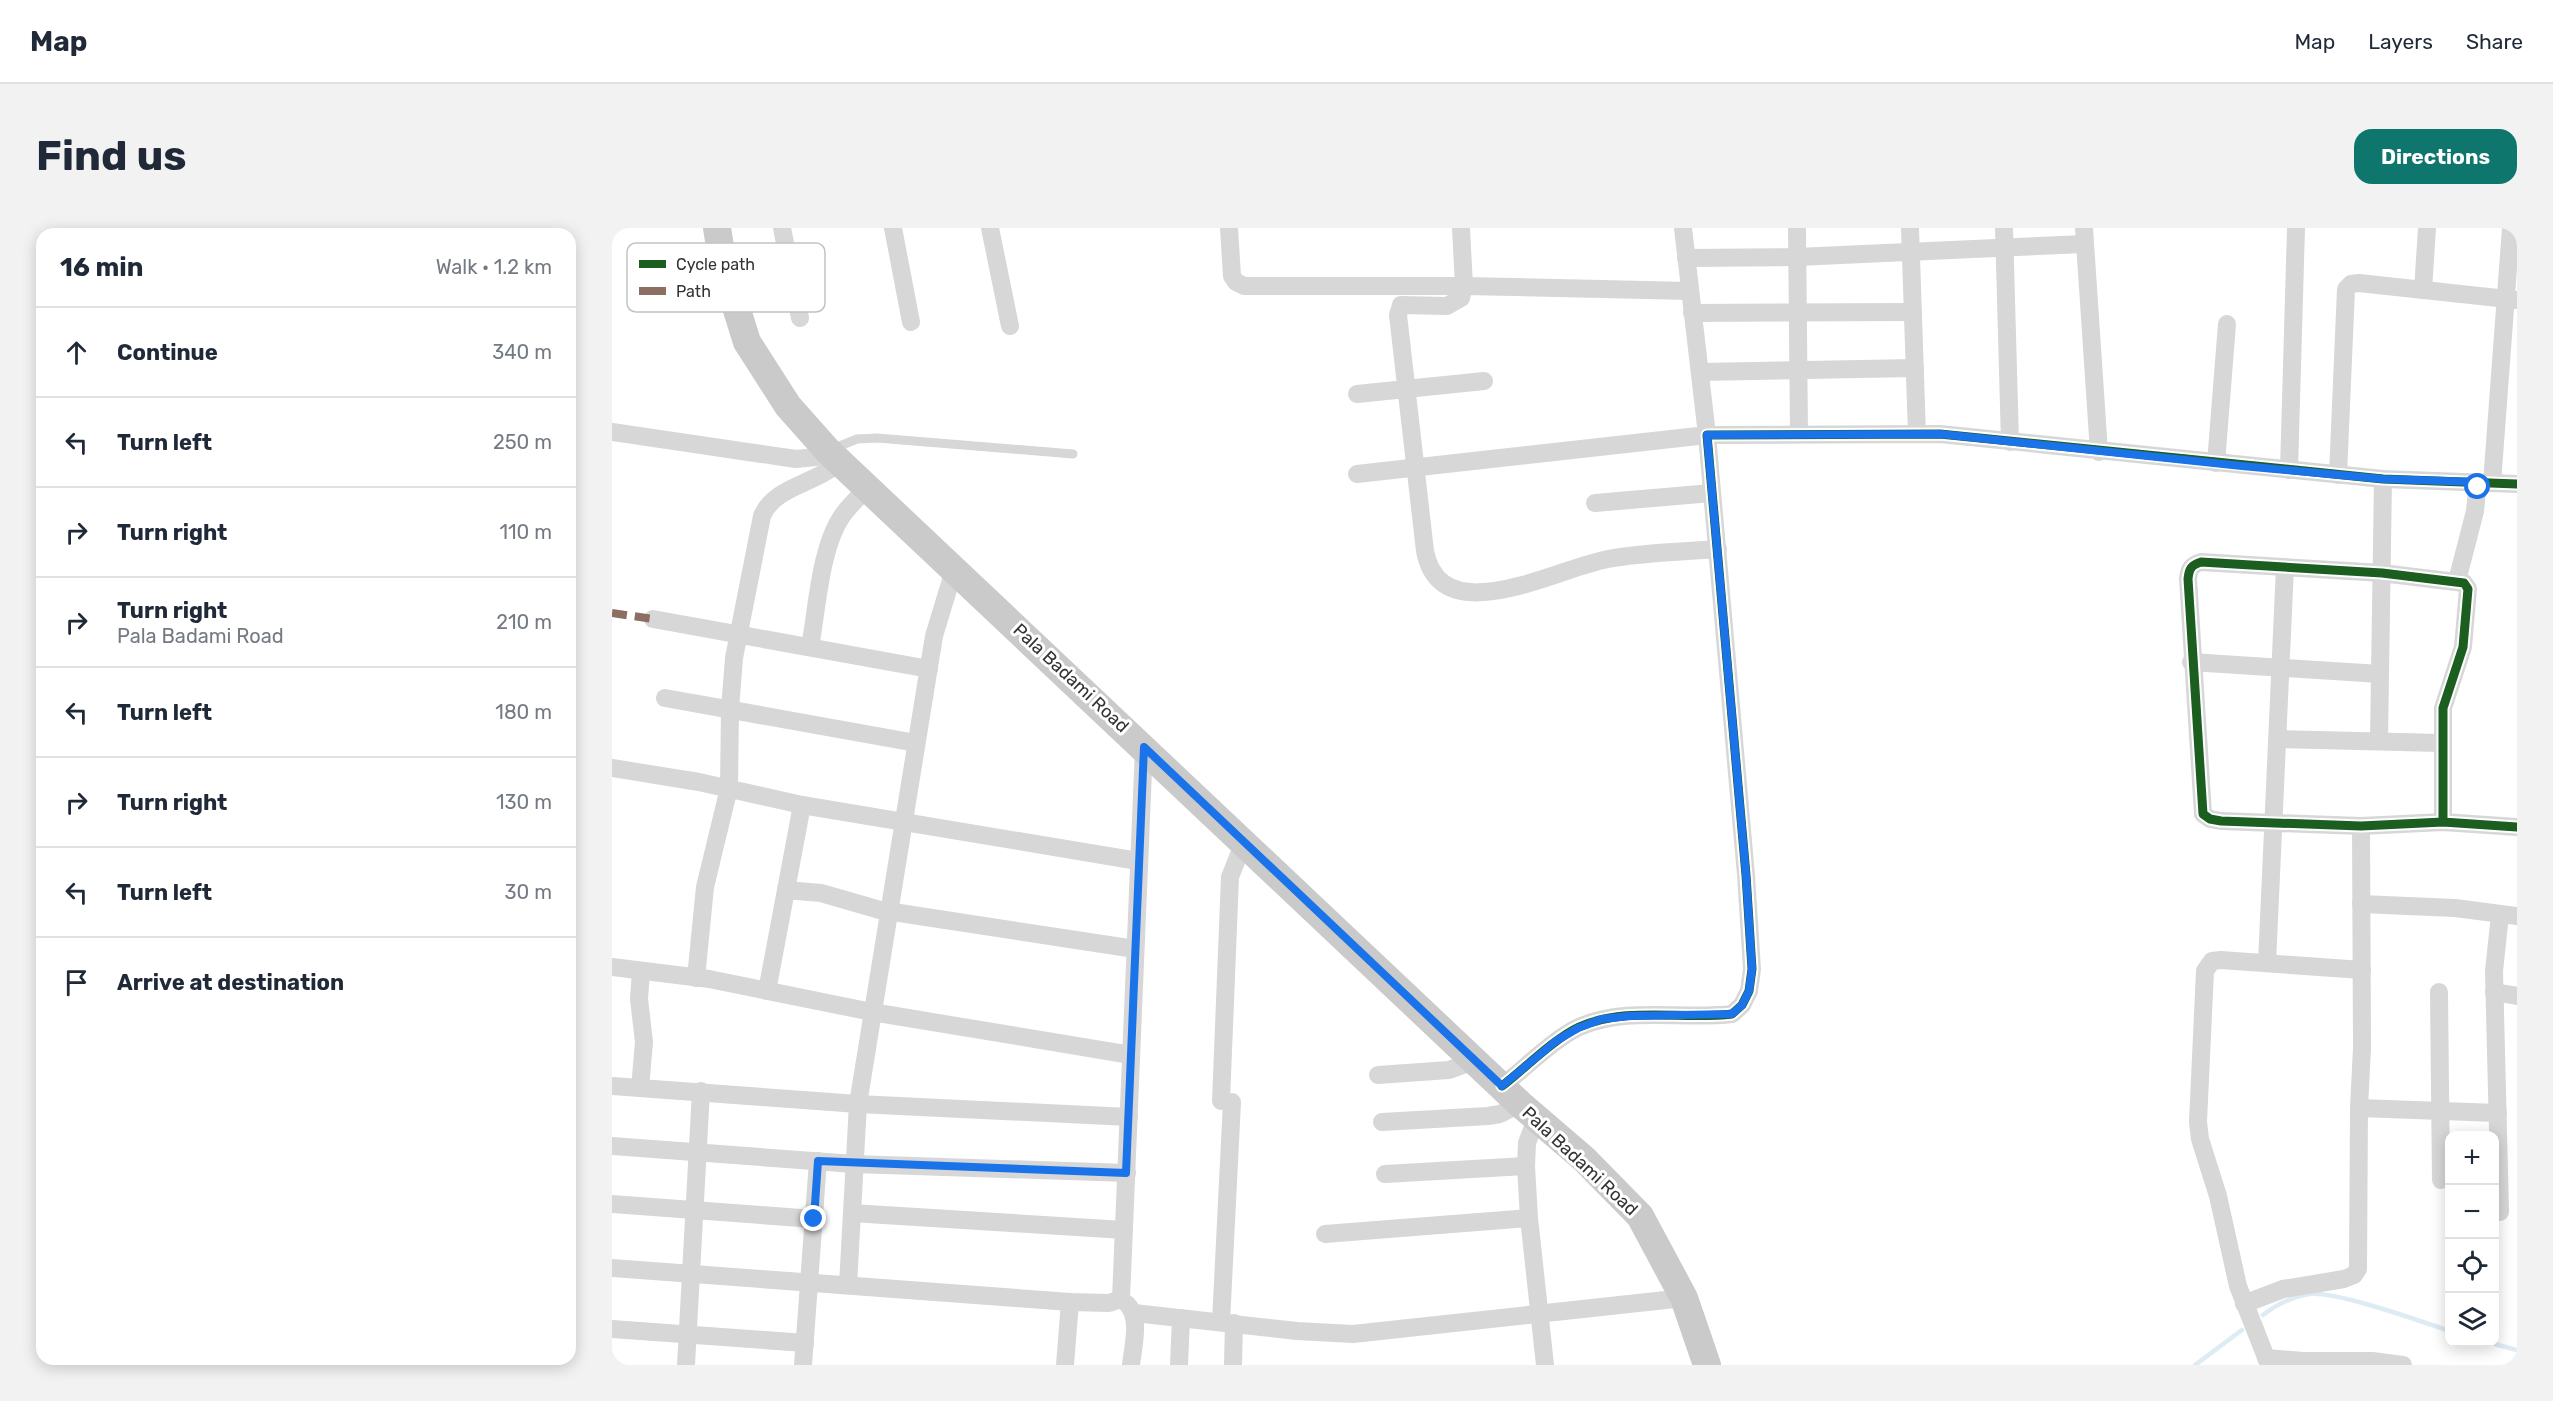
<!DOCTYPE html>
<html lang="en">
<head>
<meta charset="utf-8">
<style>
  :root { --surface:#fff; --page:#f2f2f3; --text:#1f2937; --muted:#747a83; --line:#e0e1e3; --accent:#0f766e }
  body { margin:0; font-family:Rubik,sans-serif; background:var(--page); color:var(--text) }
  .controls { position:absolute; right:18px; bottom:18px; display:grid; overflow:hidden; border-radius:12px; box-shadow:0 3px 15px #0003 }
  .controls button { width:54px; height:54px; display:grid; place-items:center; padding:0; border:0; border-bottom:2px solid var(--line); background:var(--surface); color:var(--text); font:30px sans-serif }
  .stop { position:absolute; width:18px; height:18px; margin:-14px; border:4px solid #1a73e8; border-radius:50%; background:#fff }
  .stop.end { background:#1a73e8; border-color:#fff; box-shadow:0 2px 6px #0008 }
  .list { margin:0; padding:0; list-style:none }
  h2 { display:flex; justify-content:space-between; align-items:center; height:78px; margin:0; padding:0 24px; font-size:26px }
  h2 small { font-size:20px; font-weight:400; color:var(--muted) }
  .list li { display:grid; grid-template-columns:39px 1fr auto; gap:18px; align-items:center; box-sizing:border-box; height:90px; padding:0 24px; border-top:2px solid var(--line) }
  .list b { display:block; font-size:22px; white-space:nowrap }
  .list p { margin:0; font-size:20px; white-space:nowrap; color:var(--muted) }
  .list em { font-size:20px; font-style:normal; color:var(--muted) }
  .icon { flex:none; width:33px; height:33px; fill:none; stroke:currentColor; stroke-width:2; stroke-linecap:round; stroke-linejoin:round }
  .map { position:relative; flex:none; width:1905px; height:1137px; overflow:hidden; border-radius:18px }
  header { display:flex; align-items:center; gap:36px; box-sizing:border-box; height:84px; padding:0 30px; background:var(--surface); border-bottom:2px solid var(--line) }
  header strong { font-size:28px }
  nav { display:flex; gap:33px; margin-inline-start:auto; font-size:21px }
  .intro { display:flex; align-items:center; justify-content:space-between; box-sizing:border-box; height:144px; padding:0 36px }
  h1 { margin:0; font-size:42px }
  .button { padding:15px 27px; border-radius:18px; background:var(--accent); color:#fff; font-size:21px; font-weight:700 }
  main { display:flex; gap:36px; padding:0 36px }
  aside { flex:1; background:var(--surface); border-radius:18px; box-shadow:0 3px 15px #0003 }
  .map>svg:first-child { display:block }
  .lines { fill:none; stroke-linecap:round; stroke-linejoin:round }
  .stream { stroke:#ddebf3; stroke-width:4.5 }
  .service { stroke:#d7d7d7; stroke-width:9 }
  .minor { stroke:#d7d7d7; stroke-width:18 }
  .primary { stroke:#cacaca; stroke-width:28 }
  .quiet { stroke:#8d6e63; stroke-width:8; stroke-dasharray:15 8; stroke-linecap:butt }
  .cycleway-casing { stroke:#fff; stroke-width:13 }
  .cycleway { stroke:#1b5e20; stroke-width:9 }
  .route { stroke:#1a73e8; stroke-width:8 }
  .labels { text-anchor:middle; stroke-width:6; stroke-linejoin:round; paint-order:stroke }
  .street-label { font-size:18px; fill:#333; stroke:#fff }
  .key { fill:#fff; stroke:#c2c2c2; stroke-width:1.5 }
  .key-label { font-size:16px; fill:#333 }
</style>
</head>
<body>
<header>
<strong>Map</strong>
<nav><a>Map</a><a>Layers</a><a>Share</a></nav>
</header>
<div class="intro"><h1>Find us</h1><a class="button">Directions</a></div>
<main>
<aside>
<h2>16 min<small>Walk · 1.2 km</small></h2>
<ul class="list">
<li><svg class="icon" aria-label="ahead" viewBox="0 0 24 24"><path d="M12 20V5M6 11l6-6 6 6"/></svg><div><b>Continue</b></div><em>340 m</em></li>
<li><svg class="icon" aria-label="left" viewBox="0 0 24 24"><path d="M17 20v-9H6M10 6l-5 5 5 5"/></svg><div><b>Turn left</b></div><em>250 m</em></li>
<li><svg class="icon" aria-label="right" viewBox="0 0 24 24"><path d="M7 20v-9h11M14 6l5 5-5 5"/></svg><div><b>Turn right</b></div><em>110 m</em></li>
<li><svg class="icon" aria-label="right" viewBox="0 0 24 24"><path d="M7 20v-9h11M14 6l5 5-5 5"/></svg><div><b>Turn right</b><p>Pala Badami Road</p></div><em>210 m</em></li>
<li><svg class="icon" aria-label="left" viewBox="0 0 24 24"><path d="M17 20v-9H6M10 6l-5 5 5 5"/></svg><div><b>Turn left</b></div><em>180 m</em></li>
<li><svg class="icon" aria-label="right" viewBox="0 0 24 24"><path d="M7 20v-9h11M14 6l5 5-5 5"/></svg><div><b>Turn right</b></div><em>130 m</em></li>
<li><svg class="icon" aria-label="left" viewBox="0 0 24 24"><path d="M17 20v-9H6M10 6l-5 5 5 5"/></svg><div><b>Turn left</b></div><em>30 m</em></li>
<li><svg class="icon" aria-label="arrive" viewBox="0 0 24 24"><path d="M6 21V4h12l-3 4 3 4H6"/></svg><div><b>Arrive at destination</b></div></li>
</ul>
</aside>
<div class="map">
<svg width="1905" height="1137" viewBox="0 0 1905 1137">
  <rect width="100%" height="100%" fill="#fff"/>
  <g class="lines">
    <g class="stream">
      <path d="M1651,1087C1665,1076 1679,1069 1697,1066C1725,1063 1807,1093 1838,1103"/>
      <polyline points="1875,1114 1905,1122"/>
      <polyline points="1583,1137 1630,1102"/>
    </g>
    <polyline class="service" points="220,221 245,211 265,210 461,226"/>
    <g class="minor">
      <polyline points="170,0 188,90"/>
      <polyline points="281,0 299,94"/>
      <polyline points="378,0 398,98"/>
      <polyline points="617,0 620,48 624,54 632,58 852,58 1078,63"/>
      <path d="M849,0L852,58L849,70L835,78L789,77L786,87L813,323C829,406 945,340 996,331C1032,324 1070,324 1106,321"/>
      <polyline points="1185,0 1187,206"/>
      <polyline points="1298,0 1305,206"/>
      <polyline points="1392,0 1398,214"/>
      <polyline points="1472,0 1487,224"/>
      <polyline points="1074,30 1185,29 1472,16"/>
      <polyline points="1811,62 1815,0"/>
      <polyline points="1080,85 1301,84"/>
      <polyline points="1088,144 1303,140"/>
      <polyline points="745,166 872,153"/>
      <polyline points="0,204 184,231 204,229 216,223"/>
      <polyline points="1604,235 1615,96"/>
      <polyline points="1677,242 1684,0"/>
      <polyline points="745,246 1095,207 1071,0"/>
      <polyline points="1726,247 1734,61 1739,56 1747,55 1905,72"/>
      <polyline points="1880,255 1899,0"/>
      <polyline points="983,275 1100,265"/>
      <polyline points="1845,353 1863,283 1866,254"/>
      <polyline points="41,391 317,441"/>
      <path d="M198,419C205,382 208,320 230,288C237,278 247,269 255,260"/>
      <polyline points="1579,434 1768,446"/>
      <polyline points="53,470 304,515"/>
      <polyline points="1666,511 1829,515"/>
      <polyline points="1767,513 1771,251"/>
      <polyline points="0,540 87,554 190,577 526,633"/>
      <path d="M1831,594V480L1851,419L1856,361L1852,355L1770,345L1589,334C1579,337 1577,341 1576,351L1591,586L1598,591L1609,593L1749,598L1831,594L1905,599"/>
      <polyline points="174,662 209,665 268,682 523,721"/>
      <polyline points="1749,676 1843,680 1905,688"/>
      <polyline points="1655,735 1673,339"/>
      <polyline points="0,739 97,751 260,784 519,827"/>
      <path d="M84,750L93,659L117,560L118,481L122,430L150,288C162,258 205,256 227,234"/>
      <polyline points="155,763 190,577"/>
      <polyline points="1827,764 1829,952"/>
      <polyline points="1882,764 1905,768"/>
      <polyline points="766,847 837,842 862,833"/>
      <polyline points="0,858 246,876 517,889"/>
      <path d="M890,858C912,841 943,810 967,799C1015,778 1070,792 1120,786L1130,777L1137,763L1140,741L1134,647L1095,207L1328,206L1771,251L1905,256"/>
      <polyline points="28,860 32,814 27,771 29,743"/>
      <polyline points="609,873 618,649 632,614"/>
      <polyline points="1747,880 1886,885"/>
      <polyline points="924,891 915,915 914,938 917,990 933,1137"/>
      <polyline points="770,894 876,888 888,886 908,876"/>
      <polyline points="0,918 242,936 515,945"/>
      <polyline points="773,946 914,938"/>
      <polyline points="0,976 202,991"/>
      <polyline points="1888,984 1882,743 1888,687"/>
      <polyline points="240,985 512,1002"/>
      <polyline points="713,1006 917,990"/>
      <polyline points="0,1040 458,1074 497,1075 509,1071 532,519"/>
      <polyline points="236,1057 246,876 322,408 342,342"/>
      <path d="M515,1076C529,1090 521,1118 519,1137"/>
      <polyline points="1632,1076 1671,1061 1732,1051 1742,1047 1746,1041 1747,880 1750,820 1749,598"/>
      <polyline points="522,1085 685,1103 741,1106 1072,1070"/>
      <polyline points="609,1094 620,874"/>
      <polyline points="0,1101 193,1115"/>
      <polyline points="1654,1130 1691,1133 1760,1133 1791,1137"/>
      <polyline points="74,1137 89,863"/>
      <polyline points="191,1137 206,933"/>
      <polyline points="453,1137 458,1074"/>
      <polyline points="567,1137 569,1090"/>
      <polyline points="621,1137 622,1095"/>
      <polyline points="1657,1137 1626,1058 1606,968 1588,911 1586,894 1593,743 1600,733 1609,732 1750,742"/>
    </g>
    <polyline class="primary" points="105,0 111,37 135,114 176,178 216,223 908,876 972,931 1028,988 1072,1070 1095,1137"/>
    <polyline class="quiet" points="0,385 41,391"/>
    <defs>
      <g id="cycleway">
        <path d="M1831,594V480L1851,419L1856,361L1852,355L1770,345L1589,334C1579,337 1577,341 1576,351L1591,586L1598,591L1609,593L1749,598L1831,594L1905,599"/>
        <path d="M890,858C912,841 943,810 967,799C1015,778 1070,792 1120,786L1130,777L1137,763L1140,741L1134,647L1095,207L1328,206L1771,251L1905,256"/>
      </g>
    </defs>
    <use href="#cycleway" class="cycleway-casing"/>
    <use href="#cycleway" class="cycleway"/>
  </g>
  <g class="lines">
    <polyline class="route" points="202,991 206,933 514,945 532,519 890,858 944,813 966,800 990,791 1017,788 1120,786 1130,777 1137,763 1140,741 1134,647 1095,207 1328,206 1630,238 1771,251 1866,254 1866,259"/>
  </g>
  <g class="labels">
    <g class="street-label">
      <text transform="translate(459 450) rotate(43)" y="6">Pala Badami Road</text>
      <text transform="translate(968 933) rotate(43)" y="6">Pala Badami Road</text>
    </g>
  </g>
  <rect x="15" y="15" width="198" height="69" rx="9" class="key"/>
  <rect x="27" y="32" width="27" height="8" fill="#1b5e20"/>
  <rect x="27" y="59" width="27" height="8" fill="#8d6e63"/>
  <g class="key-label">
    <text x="64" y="42">Cycle path</text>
    <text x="64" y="69">Path</text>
  </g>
</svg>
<div class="controls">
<button>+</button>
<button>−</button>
<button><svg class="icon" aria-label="locate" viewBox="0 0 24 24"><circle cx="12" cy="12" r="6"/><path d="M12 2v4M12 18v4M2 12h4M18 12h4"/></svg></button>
<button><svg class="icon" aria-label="layers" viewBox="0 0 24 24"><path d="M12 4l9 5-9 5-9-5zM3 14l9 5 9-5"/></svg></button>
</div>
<div class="stop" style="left:1866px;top:259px"></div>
<div class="stop end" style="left:202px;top:991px"></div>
</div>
</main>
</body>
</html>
